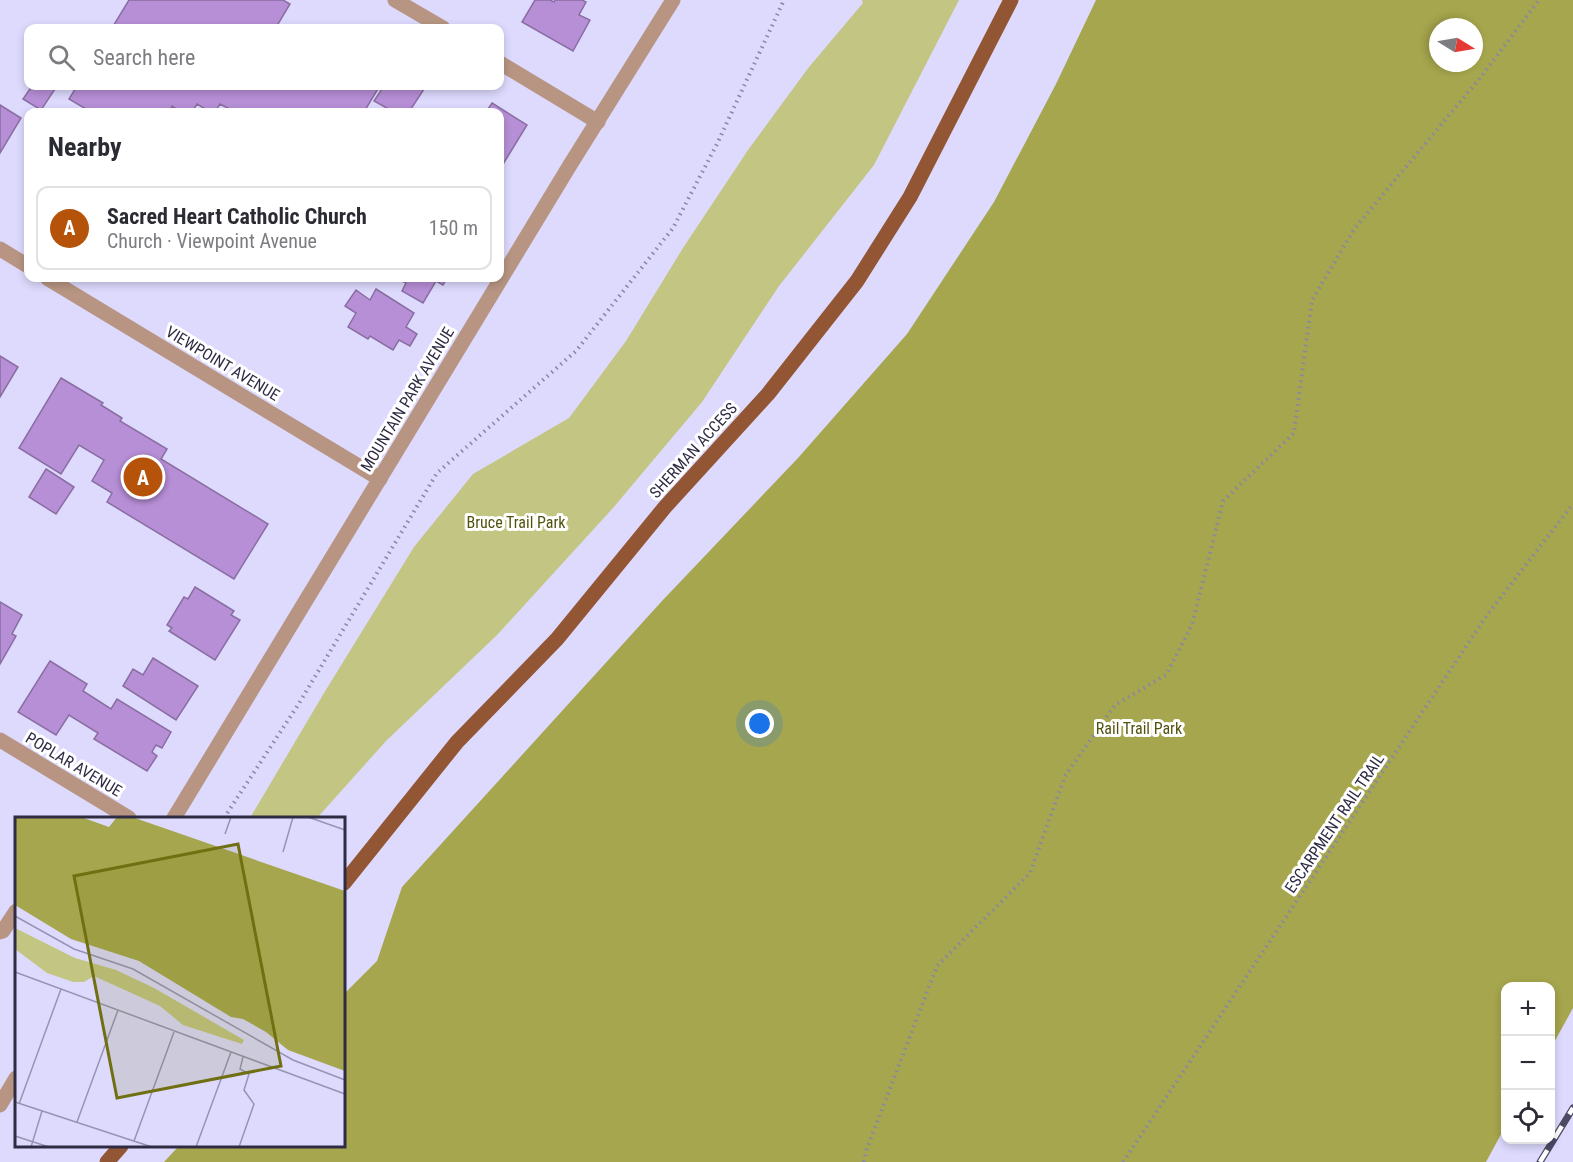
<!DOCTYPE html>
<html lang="en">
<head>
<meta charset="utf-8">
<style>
  :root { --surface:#fff; --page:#f2f2f3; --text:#2b2b33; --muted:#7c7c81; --line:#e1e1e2; --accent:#b45309 }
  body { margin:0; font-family:"Roboto Condensed",sans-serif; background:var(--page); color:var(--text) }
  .controls { position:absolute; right:18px; bottom:18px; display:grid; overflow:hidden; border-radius:12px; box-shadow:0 3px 9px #0003 }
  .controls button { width:54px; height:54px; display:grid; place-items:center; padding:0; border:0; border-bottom:2px solid var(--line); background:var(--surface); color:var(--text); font:30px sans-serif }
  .compass { position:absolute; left:1429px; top:18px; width:54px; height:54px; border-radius:50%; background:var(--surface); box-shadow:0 3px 9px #0003; rotate:101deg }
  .you { position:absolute; left:760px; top:724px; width:21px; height:21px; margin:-15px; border:4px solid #fff; border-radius:50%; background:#1a73e8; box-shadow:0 0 0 9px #1a73e833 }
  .badge { display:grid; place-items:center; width:39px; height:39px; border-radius:50%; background:var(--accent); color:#fff; font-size:20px; font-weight:700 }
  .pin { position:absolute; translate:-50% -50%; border:3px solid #fff; box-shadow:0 2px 6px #0006 }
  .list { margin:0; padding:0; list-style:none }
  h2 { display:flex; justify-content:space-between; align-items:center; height:78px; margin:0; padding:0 24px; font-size:26px }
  h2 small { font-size:20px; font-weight:400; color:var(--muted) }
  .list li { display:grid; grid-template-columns:39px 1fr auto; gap:18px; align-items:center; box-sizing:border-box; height:84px; margin:0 12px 12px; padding:0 12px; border:2px solid var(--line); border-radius:12px }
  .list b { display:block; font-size:22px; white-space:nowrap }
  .list p { margin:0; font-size:20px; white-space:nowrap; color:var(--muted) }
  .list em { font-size:20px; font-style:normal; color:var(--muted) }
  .icon { flex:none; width:33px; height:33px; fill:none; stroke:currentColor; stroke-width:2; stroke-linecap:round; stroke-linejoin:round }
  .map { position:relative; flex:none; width:1573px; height:1162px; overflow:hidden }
  .search { position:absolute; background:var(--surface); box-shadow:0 3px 9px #0003; left:24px; top:24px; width:480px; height:66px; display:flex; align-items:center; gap:15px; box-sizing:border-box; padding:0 21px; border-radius:12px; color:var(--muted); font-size:22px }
  .panel { position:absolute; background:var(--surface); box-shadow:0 3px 9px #0003; left:24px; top:108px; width:480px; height:174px; border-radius:12px }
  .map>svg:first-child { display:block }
  .green { fill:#c3c582 }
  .forest { fill:#a6a64e; fill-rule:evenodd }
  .building { fill:#b78fd7; stroke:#8a6ea1; stroke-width:1.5 }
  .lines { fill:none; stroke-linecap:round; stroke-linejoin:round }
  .path { stroke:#8986a5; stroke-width:4; stroke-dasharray:1.5 4.5; stroke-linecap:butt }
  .minor { stroke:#b89583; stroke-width:15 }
  .major { stroke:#935634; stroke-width:15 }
  .rail-casing { stroke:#4d4a64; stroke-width:7 }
  .rail { stroke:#fff; stroke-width:4.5; stroke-dasharray:14; stroke-linecap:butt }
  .labels { text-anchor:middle; stroke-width:6; stroke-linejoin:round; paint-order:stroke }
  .street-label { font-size:16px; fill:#2e2b43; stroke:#fff }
  .park-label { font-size:16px; fill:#535310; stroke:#fff }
  .inset-road { fill:none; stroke:#9794b3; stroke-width:1.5 }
  .view { fill:#706f11; fill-opacity:0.15; stroke:#706f11; stroke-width:3 }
  .inset-edge { fill:none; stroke:#2e2b43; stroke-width:3 }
</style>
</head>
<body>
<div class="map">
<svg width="1573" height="1162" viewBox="0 0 1573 1162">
  <rect width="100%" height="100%" fill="#dddafe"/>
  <polygon class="green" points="862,0 959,0 874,165 779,286 702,402 613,508 497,635 386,741 317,818 250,818 324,693 414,547 473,474 569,418 626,341 683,248 748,150 809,67 863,3"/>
  <path class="forest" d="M1096,0H1573V1008L1551,1048L1550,986H1506L1505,1127L1486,1162H164L176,1149L181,1146H344V994L377,961L402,887L662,601L798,458L907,334L994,202L1056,84ZM1438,27H1474V63H1438Z"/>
  <g class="building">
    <polygon points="129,0 283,0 290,4 278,24 284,28 112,28"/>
    <polygon points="535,0 550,0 554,2 555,0 582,0 586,2 579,15 590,20 573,51 522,22"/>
    <polygon points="32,86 57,86 41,110 23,99"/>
    <polygon points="77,86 377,86 379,87 364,112 235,112 220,104 215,112 210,112 197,104 192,112 182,112 172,106 169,112 91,112 69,99"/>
    <polygon points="384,86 426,86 409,112 394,112 374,101"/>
    <polygon points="492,103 527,125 500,169 500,112 486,112"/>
    <polygon points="0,105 21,118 0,153"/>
    <polygon points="398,278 447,278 443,285 436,281 423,303 402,291 406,283 398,279"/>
    <polygon points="376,289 414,313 406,327 417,334 410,346 399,340 393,350 370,336 368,339 348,327 356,313 345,306 356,290 370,300"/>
    <polygon points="0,356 18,367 0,397"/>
    <polygon points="61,378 103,403 101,405 122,418 120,421 167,449 161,459 268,524 234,579 107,502 112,493 92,481 104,460 79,445 61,474 19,448"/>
    <polygon points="46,469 74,487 56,514 29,497"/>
    <polygon points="195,587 234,611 231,615 240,620 215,660 169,631 172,628 167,625 184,597 188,599"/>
    <polygon points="0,602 22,615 12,634 16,636 0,664"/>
    <polygon points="153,658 198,686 176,720 123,686 133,669 143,675"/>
    <polygon points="50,661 87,684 83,691 111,709 117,699 171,732 162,748 156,745 152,752 157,756 147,771 94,739 98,733 69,715 56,735 18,712"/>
  </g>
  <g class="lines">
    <g class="path">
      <polyline points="224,818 298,705 437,473 576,351 673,228 717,144 784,0"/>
      <polyline points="864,1162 866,1151 937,966 1030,873 1065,776 1115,705 1166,675 1192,625 1223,501 1294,433 1312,300 1355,228 1480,78 1539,0"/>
      <polyline points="1123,1162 1487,615 1573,504"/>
    </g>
    <g class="minor">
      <polyline points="395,0 443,28"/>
      <polyline points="500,63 598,122"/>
      <polyline points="0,249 28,266"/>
      <polyline points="47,278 380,479"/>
      <polyline points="0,740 129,818"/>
      <polyline points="174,818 570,165 673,0"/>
      <polyline points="0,932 3,931 16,911"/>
      <polyline points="0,1105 16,1078"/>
    </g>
    <g class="major">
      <polyline points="344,883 457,742 557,639 665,507 768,394 857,281 910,197 1011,0"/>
      <polyline points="107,1162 121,1146"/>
    </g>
    <defs>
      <polyline id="rail" points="1540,1162 1573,1108"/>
    </defs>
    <use href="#rail" class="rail-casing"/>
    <use href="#rail" class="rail"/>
  </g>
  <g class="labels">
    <g class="street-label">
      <text transform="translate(223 363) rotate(31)" y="6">VIEWPOINT AVENUE</text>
      <text transform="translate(407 399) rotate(-59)" y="6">MOUNTAIN PARK AVENUE</text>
      <text transform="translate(693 450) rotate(-48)" y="6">SHERMAN ACCESS</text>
      <text transform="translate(74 764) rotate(31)" y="6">POPLAR AVENUE</text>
      <text transform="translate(1334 823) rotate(-56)" y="6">ESCARPMENT RAIL TRAIL</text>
    </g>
    <g class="park-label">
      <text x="516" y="528">Bruce Trail Park</text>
      <text x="1139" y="734">Rail Trail Park</text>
    </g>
  </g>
  <g transform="translate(15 817)">
    <rect width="330" height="330" fill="#dddafe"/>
    <path d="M0,111L60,141L101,153L139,171L229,223L227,227L168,208L145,189L79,159L69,165H58L32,156L0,132Z" fill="#c3c582"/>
    <path d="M0,0H66L94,10L102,0H117L330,74V254L273,233L251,215L228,202L216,200L124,144L56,122L0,88Z" fill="#a6a64e"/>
    <path class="inset-road" d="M293,0L330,13M210,17L216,0M268,35L278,0M0,99L59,132L118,152L278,243L330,263M0,155L330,277M0,285L137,330M4,287L46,172M62,305L103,193M0,319L34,330M119,324L159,215M16,330L27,294M181,330L216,235M224,330L239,287L229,273L234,257L225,252L228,240"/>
    <path class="view" d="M223,27L266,249L102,281L59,59Z"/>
    <rect width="330" height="330" class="inset-edge"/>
  </g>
</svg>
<div class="controls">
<button>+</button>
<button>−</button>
<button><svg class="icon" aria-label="locate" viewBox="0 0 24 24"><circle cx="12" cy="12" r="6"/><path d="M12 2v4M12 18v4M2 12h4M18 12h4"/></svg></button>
</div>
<svg class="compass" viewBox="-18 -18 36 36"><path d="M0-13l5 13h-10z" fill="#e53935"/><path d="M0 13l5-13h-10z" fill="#7c7c81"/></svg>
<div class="you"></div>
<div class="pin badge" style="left:143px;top:477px">A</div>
<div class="search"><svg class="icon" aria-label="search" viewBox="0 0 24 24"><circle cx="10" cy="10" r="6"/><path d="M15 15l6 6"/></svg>Search here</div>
<section class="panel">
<h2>Nearby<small></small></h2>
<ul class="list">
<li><span class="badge">A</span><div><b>Sacred Heart Catholic Church</b><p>Church · Viewpoint Avenue</p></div><em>150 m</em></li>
</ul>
</section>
</div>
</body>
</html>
